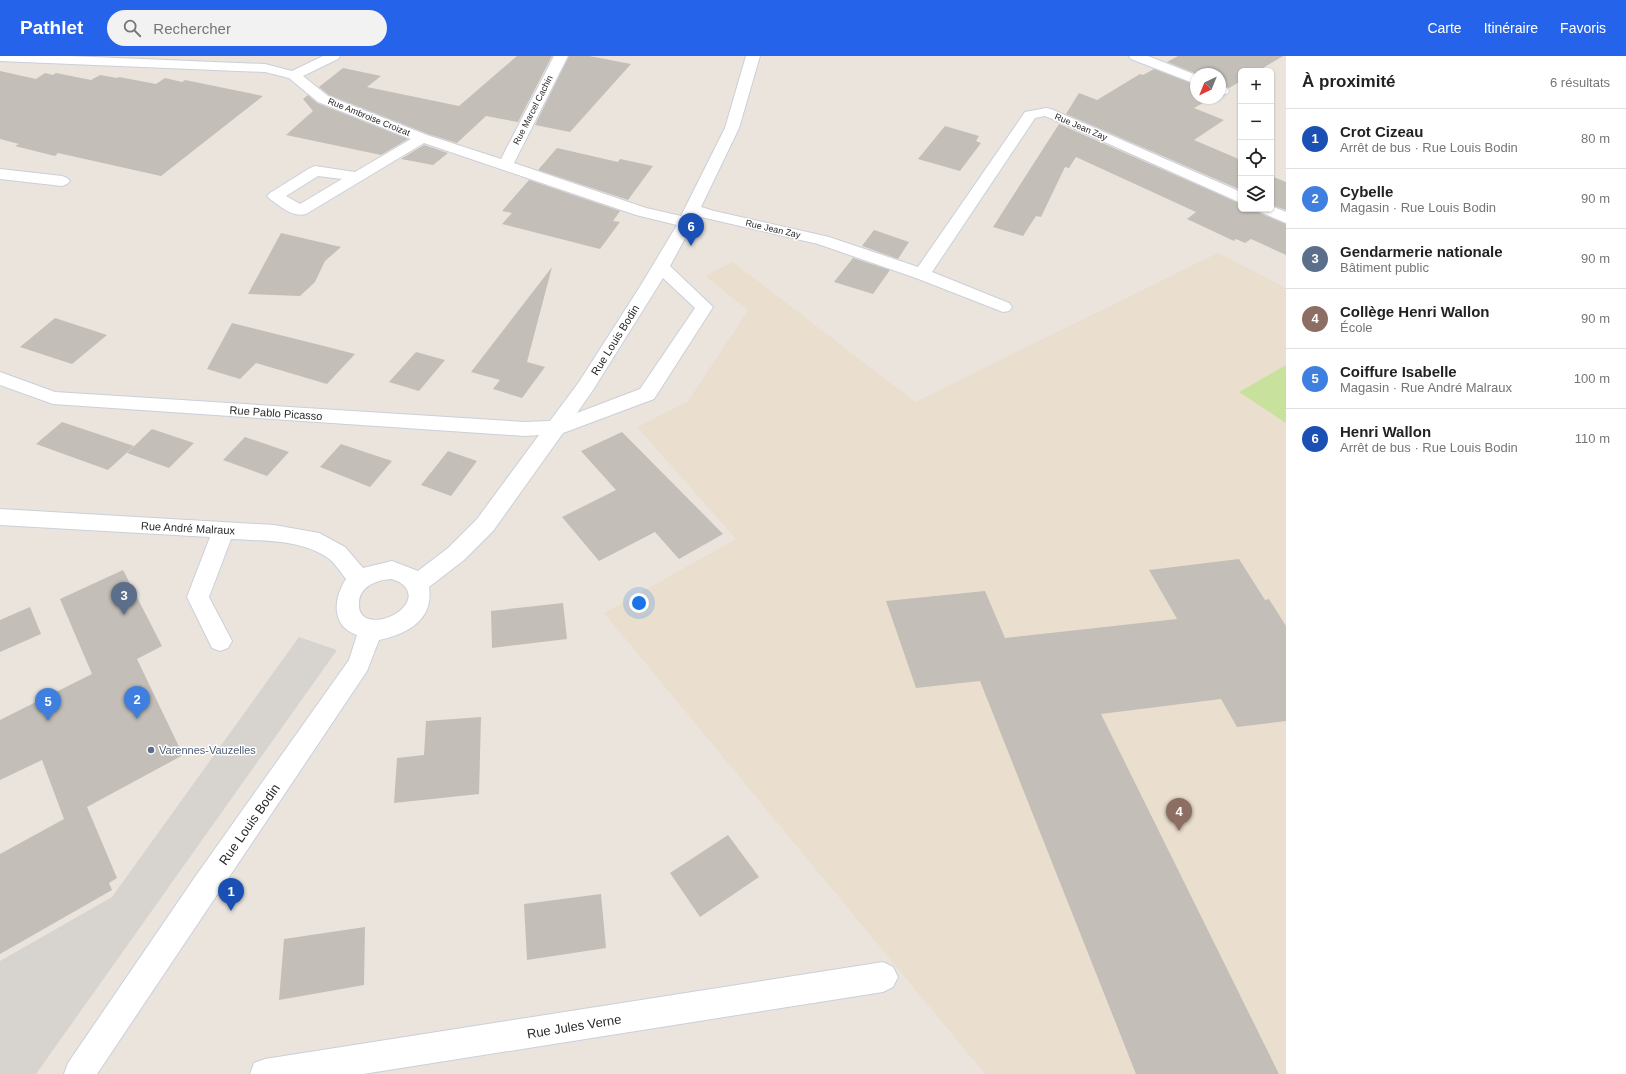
<!DOCTYPE html>
<html lang="fr">
<head>
<meta charset="utf-8">
<style>
  :root { --surface:#fff; --page:#f2f2f2; --text:#222; --muted:#767676; --line:#e0e0e0; --accent:#2563eb }
  body { margin:0; font-family:Helvetica,sans-serif; background:var(--page); color:var(--text) }
  .controls { position:absolute; right:12px; top:12px; display:grid; overflow:hidden; border-radius:6px; box-shadow:0 1px 3px #0004 }
  .controls button { width:36px; height:36px; display:grid; place-items:center; padding:0; border:0; border-bottom:1px solid var(--line); background:var(--surface); color:var(--text); font:20px sans-serif }
  .compass { position:absolute; left:1190px; top:12px; width:36px; height:36px; border-radius:50%; background:var(--surface); box-shadow:0 1px 3px #0004; rotate:223deg }
  .you { position:absolute; left:639px; top:547px; width:14px; height:14px; margin:-10px; border:3px solid #fff; border-radius:50%; background:#1a73e8; box-shadow:0 0 0 6px #1a73e833 }
  .badge { display:grid; place-items:center; width:26px; height:26px; border-radius:50%; background:var(--accent); color:#fff; font-size:13px; font-weight:700 }
  .pin { position:absolute; translate:-50% -33px; filter:drop-shadow(0 1px 2px #0008) }
  .pin::after { content:''; position:absolute; top:21px; width:14px; height:12px; background:inherit; clip-path:polygon(0 0,100% 0,50% 100%) }
  .list { margin:0; padding:0; list-style:none }
  h2 { display:flex; justify-content:space-between; align-items:center; height:52px; margin:0; padding:0 16px; font-size:17px }
  h2 small { font-size:13px; font-weight:400; color:var(--muted) }
  .list li { display:grid; grid-template-columns:26px 1fr auto; gap:12px; align-items:center; box-sizing:border-box; height:60px; padding:0 16px; border-top:1px solid var(--line) }
  .list b { display:block; font-size:15px; white-space:nowrap }
  .list p { margin:0; font-size:13px; white-space:nowrap; color:var(--muted) }
  .list em { font-size:13px; font-style:normal; color:var(--muted) }
  .icon { flex:none; width:22px; height:22px; fill:none; stroke:currentColor; stroke-width:2; stroke-linecap:round; stroke-linejoin:round }
  .map { position:relative; flex:none; width:1286px; height:1018px; overflow:hidden }
  header { display:flex; align-items:center; gap:24px; box-sizing:border-box; height:56px; padding:0 20px; background:var(--accent); color:#fff }
  header strong { font-size:19px }
  nav { display:flex; gap:22px; margin-inline-start:auto; font-size:14px }
  .search { width:280px; height:36px; background:var(--page); display:flex; align-items:center; gap:10px; box-sizing:border-box; padding:0 14px; border-radius:22px; color:var(--muted); font-size:15px }
  main { display:flex }
  aside { flex:1; background:var(--surface) }
  .map>svg:first-child { display:block }
  .education { fill:#eadfce }
  .pitch { fill:#c8e19c }
  .plaza { fill:#d7d3cf }
  .building { fill:#c3beb8 }
  .lines { fill:none; stroke-linecap:round; stroke-linejoin:round }
  .minor-casing { stroke:#cbcfd9; stroke-width:2 }
  .minor { fill:#fff; fill-rule:evenodd }
  .service-dot { fill:#5c6f8a; stroke:#fff; stroke-width:1.5 }
  .labels { text-anchor:middle; stroke-width:3; stroke-linejoin:round; paint-order:stroke }
  .far-street-label { font-size:9px; fill:#292929; stroke:#fff }
  .street-label { font-size:11px; fill:#292929; stroke:#fff }
  .service-label { font-size:11px; fill:#4e5e75; stroke:#fff; text-anchor:start }
  .near-street-label { font-size:13px; fill:#292929; stroke:#fff }
</style>
</head>
<body>
<header>
<strong>Pathlet</strong>
<div class="search"><svg class="icon" aria-label="search" viewBox="0 0 24 24"><circle cx="10" cy="10" r="6"/><path d="M15 15l6 6"/></svg>Rechercher</div>
<nav><a>Carte</a><a>Itinéraire</a><a>Favoris</a></nav>
</header>
<main>
<div class="map">
<svg width="1286" height="1018" viewBox="0 0 1286 1018">
  <rect width="100%" height="100%" fill="#eae4dd"/>
  <polygon class="education" points="1218,197 1286,232 1286,1018 985,1018 604,557 736,483 637,371 688,345 748,254 705,220 733,206 915,346"/>
  <polygon class="pitch" points="1286,309 1286,367 1239,336"/>
  <polygon class="plaza" points="299,581 337,594 36,1018 0,1018 0,905 112,841"/>
  <g class="building">
    <polygon points="517,0 552,0 518,66 486,60 457,87 428,78 329,39 319,31 343,12 381,20 367,31 459,50"/>
    <polygon points="569,0 589,0 631,8 570,76 535,69"/>
    <polygon points="1178,0 1283,0 1258,15 1241,15 1241,25 1229,32 1220,29 1220,18 1197,18 1167,6"/>
    <polygon points="1154,13 1196,29 1196,42 1212,42 1194,52 1224,64 1194,84 1241,104 1241,134 1066,58 1079,37 1097,44 1140,18 1143,19"/>
    <polygon points="0,15 36,23 45,17 53,19 56,17 91,24 100,19 117,22 119,21 156,28 165,22 182,26 185,24 263,40 161,120 58,97 55,100 15,90 19,88 0,83"/>
    <polygon points="308,39 317,47 408,83 381,99 286,79 313,55 303,43"/>
    <polygon points="1059,68 1241,148 1241,153 1257,153 1259,157 1286,168 1286,199 1251,183 1245,187 1236,183 1234,185 1187,163 1196,156 1076,101 1069,112 1065,111 1041,161 1036,160 1023,180 993,171"/>
    <polygon points="945,70 979,80 976,85 981,87 960,115 918,103"/>
    <polygon points="424,89 448,97 433,109 401,103"/>
    <polygon points="557,92 618,106 620,103 653,110 628,144 538,114"/>
    <polygon points="1271,120 1286,126 1286,154 1271,149"/>
    <polygon points="529,124 620,155 613,165 620,166 600,193 502,168 512,157 502,155"/>
    <polygon points="874,174 909,186 898,203 862,190"/>
    <polygon points="281,177 341,191 325,205 315,226 300,240 248,238"/>
    <polygon points="853,202 890,214 873,238 834,226"/>
    <polygon points="552,211 527,306 545,311 522,342 493,333 500,324 471,316"/>
    <polygon points="55,262 107,279 72,308 20,291"/>
    <polygon points="232,267 316,288 355,298 327,328 256,307 240,323 207,313"/>
    <polygon points="416,296 445,304 419,335 389,326"/>
    <polygon points="62,366 134,390 108,414 36,388"/>
    <polygon points="152,373 194,387 169,412 127,397"/>
    <polygon points="622,376 723,478 679,503 655,476 599,505 562,461 616,434 581,395"/>
    <polygon points="245,381 289,396 267,420 223,404"/>
    <polygon points="341,388 392,405 370,431 320,411"/>
    <polygon points="448,395 477,405 451,440 421,429"/>
    <polygon points="1239,503 1265,544 1269,543 1286,570 1286,665 1237,671 1221,643 1101,658 1279,1018 1136,1018 980,625 916,632 886,545 985,535 1005,582 1177,563 1149,514"/>
    <polygon points="123,514 162,590 137,603 183,699 87,751 117,822 109,827 112,834 0,898 0,798 64,763 42,704 0,724 0,664 92,618 60,543"/>
    <polygon points="563,547 567,583 492,592 491,555"/>
    <polygon points="30,551 41,578 0,596 0,564"/>
    <polygon points="481,661 479,738 394,747 397,702 424,699 426,665"/>
    <polygon points="728,779 759,821 700,861 670,817"/>
    <polygon points="601,838 606,892 527,904 524,848"/>
    <polygon points="365,871 364,929 279,944 284,883"/>
  </g>
  <g class="lines">
    <defs>
      <g id="minor">
        <path d="M0,0H70L265,8L292,15L323,0H340L338,3L303,20L328,40L427,79L501,103L554,0H568L514,107L646,152L681,160L725,72L746,0H760L739,72L701,151L714,155L829,181L918,211L1025,56L1046,52L1051,53L1241,136V147L1071,71L1045,60L1035,62L932,216L1009,247L1012,251L1009,255L1003,256L916,222L818,188L697,160L670,210L713,251L654,343L563,377L493,475L464,504L429,531C434,564 407,578 379,584L367,615L97,1018H64L68,1007L195,821L349,604L357,579C331,570 333,543 346,523C341,517 335,507 328,502C300,483 264,485 231,483L209,541L232,585L228,592L220,595L212,592L187,541L210,481L0,469V453L274,469L319,477L345,491L363,512L392,505L418,515L448,492L477,463L539,379L525,380L53,348L0,329V316L55,336L525,366L550,365L579,326L641,229L677,169L636,159L424,87L306,158C293,162 280,150 270,143L267,140L270,137L310,112L315,110L355,116L411,83L318,46L289,22L265,16L0,5ZM318,120L342,123L300,148L286,140ZM663,222L695,252L640,333L577,357L593,334ZM391,523C394,524 399,525 402,528C424,545 386,571 366,562C361,559 359,555 359,549C358,531 376,524 391,523Z"/>
        <polygon points="1129,0 1148,0 1196,19 1196,28 1131,3"/>
        <polygon points="1220,30 1227,32 1229,35 1227,38 1220,39"/>
        <polygon points="0,113 62,120 67,122 70,125 67,128 62,130 0,123"/>
        <polygon points="1271,150 1286,156 1286,167 1260,156 1258,153 1271,153"/>
        <polygon points="883,906 893,911 898,921 893,931 883,936 363,1018 250,1018 254,1007 265,1003"/>
      </g>
    </defs>
    <use href="#minor" class="minor-casing"/>
    <use href="#minor" class="minor"/>
  </g>
  <circle class="service-dot" cx="151" cy="694" r="4"/>
  <g class="labels">
    <g class="far-street-label">
      <text transform="translate(533 54) rotate(-63)" y="3">Rue Marcel Cachin</text>
      <text transform="translate(369 61) rotate(22)" y="3">Rue Ambroise Croizat</text>
      <text transform="translate(1081 71) rotate(23)" y="3">Rue Jean Zay</text>
      <text transform="translate(773 173) rotate(13)" y="3">Rue Jean Zay</text>
    </g>
    <g class="street-label">
      <text transform="translate(615 284) rotate(-58)" y="4">Rue Louis Bodin</text>
      <text transform="translate(276 357) rotate(4)" y="4">Rue Pablo Picasso</text>
      <text transform="translate(188 472) rotate(3)" y="4">Rue André Malraux</text>
    </g>
    <g class="service-label">
      <text x="159" y="698">Varennes-Vauzelles</text>
    </g>
    <g class="near-street-label">
      <text transform="translate(249 768) rotate(-55)" y="5">Rue Louis Bodin</text>
      <text transform="translate(574 970) rotate(-9)" y="5">Rue Jules Verne</text>
    </g>
  </g>
</svg>
<div class="controls">
<button>+</button>
<button>−</button>
<button><svg class="icon" aria-label="locate" viewBox="0 0 24 24"><circle cx="12" cy="12" r="6"/><path d="M12 2v4M12 18v4M2 12h4M18 12h4"/></svg></button>
<button><svg class="icon" aria-label="layers" viewBox="0 0 24 24"><path d="M12 4l9 5-9 5-9-5zM3 14l9 5 9-5"/></svg></button>
</div>
<svg class="compass" viewBox="-18 -18 36 36"><path d="M0-13l5 13h-10z" fill="#e53935"/><path d="M0 13l5-13h-10z" fill="#767676"/></svg>
<div class="you"></div>
<div class="pin badge" style="left:231px;top:855px;background:#1a4fb4">1</div>
<div class="pin badge" style="left:137px;top:663px;background:#3f7fe0">2</div>
<div class="pin badge" style="left:124px;top:559px;background:#5c6f8a">3</div>
<div class="pin badge" style="left:1179px;top:775px;background:#8d6e63">4</div>
<div class="pin badge" style="left:48px;top:665px;background:#3f7fe0">5</div>
<div class="pin badge" style="left:691px;top:190px;background:#1a4fb4">6</div>
</div>
<aside>
<h2>À proximité<small>6 résultats</small></h2>
<ul class="list">
<li><span class="badge" style="background:#1a4fb4">1</span><div><b>Crot Cizeau</b><p>Arrêt de bus · Rue Louis Bodin</p></div><em>80 m</em></li>
<li><span class="badge" style="background:#3f7fe0">2</span><div><b>Cybelle</b><p>Magasin · Rue Louis Bodin</p></div><em>90 m</em></li>
<li><span class="badge" style="background:#5c6f8a">3</span><div><b>Gendarmerie nationale</b><p>Bâtiment public</p></div><em>90 m</em></li>
<li><span class="badge" style="background:#8d6e63">4</span><div><b>Collège Henri Wallon</b><p>École</p></div><em>90 m</em></li>
<li><span class="badge" style="background:#3f7fe0">5</span><div><b>Coiffure Isabelle</b><p>Magasin · Rue André Malraux</p></div><em>100 m</em></li>
<li><span class="badge" style="background:#1a4fb4">6</span><div><b>Henri Wallon</b><p>Arrêt de bus · Rue Louis Bodin</p></div><em>110 m</em></li>
</ul>
</aside>
</main>
</body>
</html>
